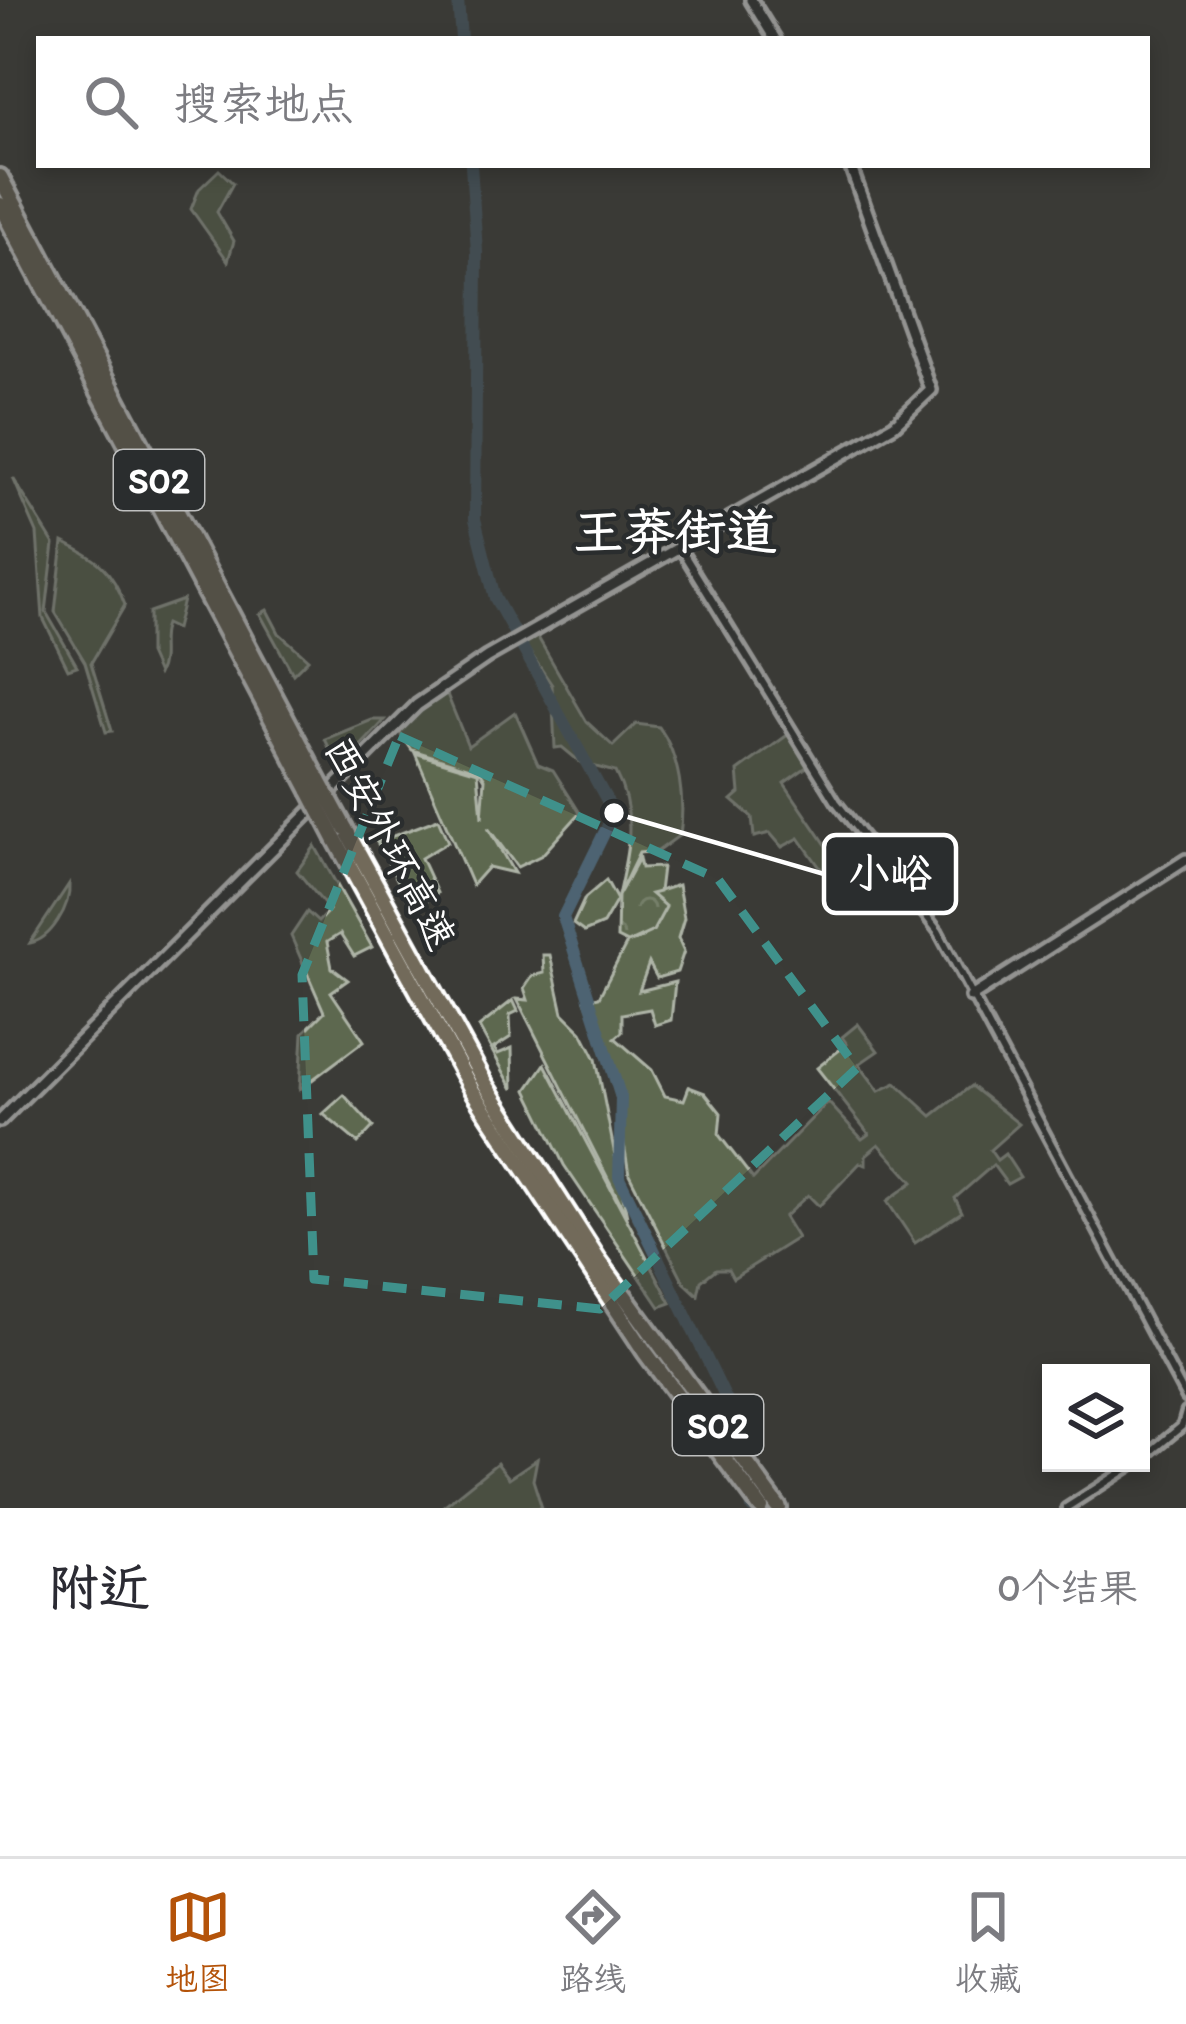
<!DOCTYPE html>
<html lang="zh">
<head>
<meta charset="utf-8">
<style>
  :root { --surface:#fff; --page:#f2f2f3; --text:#2b2b33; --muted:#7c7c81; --line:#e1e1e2; --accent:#b45309 }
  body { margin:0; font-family:Itim,"LXGW WenKai TC",sans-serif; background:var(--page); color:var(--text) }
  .controls { position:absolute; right:36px; bottom:36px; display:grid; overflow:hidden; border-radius:0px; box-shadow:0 6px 18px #0003 }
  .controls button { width:108px; height:108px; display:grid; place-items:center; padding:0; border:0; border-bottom:3px solid var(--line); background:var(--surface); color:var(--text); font:60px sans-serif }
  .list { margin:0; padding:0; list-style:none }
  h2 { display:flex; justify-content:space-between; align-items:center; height:156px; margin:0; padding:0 48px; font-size:51px }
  h2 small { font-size:39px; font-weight:400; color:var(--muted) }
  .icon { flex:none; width:66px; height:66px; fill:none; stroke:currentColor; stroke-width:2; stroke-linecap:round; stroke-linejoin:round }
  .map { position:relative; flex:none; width:1186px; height:1508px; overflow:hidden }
  .search { position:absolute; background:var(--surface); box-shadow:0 6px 18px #0003; left:36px; right:36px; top:36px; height:132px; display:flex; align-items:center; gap:30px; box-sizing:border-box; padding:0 42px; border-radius:0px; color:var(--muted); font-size:45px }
  .sheet { height:348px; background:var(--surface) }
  nav { display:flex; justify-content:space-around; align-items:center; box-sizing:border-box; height:168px; border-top:3px solid var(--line); background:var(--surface); font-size:33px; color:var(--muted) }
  nav a { display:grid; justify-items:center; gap:6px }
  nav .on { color:var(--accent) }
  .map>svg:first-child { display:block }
  .green { fill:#5d684f; stroke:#aeb4a7; stroke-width:3 }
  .forest { fill:url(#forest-crowns); stroke:#aeb4a7; stroke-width:3 }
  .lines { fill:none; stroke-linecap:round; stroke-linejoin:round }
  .river { stroke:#4e6472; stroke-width:12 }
  .minor-casing { stroke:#fff; stroke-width:15 }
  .tertiary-casing { stroke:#fff; stroke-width:18 }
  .motorway-casing { stroke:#fff; stroke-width:22 }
  .minor { stroke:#2a2d2e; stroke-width:6 }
  .tertiary { stroke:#2a2d2e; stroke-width:9 }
  .motorway { stroke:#726b5a; stroke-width:14 }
  .motorway-bridge-casing { stroke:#fff; stroke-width:22; stroke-linecap:butt }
  .motorway-bridge { stroke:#726b5a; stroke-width:14 }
  .marked { fill:none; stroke:#3f918b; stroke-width:9; stroke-dasharray:24 15; stroke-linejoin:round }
  .labels { text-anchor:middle; stroke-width:9; stroke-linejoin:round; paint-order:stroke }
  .shield { fill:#2a2d2e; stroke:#bfc0c0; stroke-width:3 }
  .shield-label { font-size:36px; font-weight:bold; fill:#fff }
  .street-label { font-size:39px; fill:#fff; stroke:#2a2d2e }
  .district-label { font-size:51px; font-weight:bold; fill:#fff; stroke:#2a2d2e }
  .leader { fill:none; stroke:#fff; stroke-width:4.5 }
  .callout-dot { fill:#fff; stroke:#2a2d2e; stroke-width:4.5 }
  .callout { fill:#2a2d2e; stroke:#fff; stroke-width:4.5 }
  .callout-label { font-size:42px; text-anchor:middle; font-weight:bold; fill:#fff }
</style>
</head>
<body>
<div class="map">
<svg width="1186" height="1508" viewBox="0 0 1186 1508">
  <defs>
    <pattern id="forest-crowns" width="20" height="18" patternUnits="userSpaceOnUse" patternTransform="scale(3)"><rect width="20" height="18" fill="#5d684f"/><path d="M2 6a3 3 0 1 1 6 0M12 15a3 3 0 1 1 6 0" fill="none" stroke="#757f69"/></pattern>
  </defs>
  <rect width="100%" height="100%" fill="#3b3b37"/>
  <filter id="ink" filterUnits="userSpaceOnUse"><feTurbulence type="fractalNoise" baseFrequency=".00833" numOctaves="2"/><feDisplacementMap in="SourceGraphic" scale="24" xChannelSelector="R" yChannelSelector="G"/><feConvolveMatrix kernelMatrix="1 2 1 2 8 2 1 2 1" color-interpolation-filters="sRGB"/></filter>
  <g filter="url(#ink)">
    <g class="green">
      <polygon points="219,170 233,183 217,212 234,241 228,261 191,209 199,189"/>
      <polygon points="13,478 54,544 46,612 77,666 68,669 43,618 37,533"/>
      <path d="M63,542C97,558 112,569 125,605L91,663L112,731L106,732L85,662L55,612Z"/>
      <path d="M183,600L176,629L165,624C158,641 167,656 158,674L149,654V612Z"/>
      <polygon points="267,610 279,633 308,659 293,674 260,614"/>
      <path d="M536,634L587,722L613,746L636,724L659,727C680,756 685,801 680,835L658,851L639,853L618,896C628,850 638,815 615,772L581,763L562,747L555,748L552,685L523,642Z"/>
      <polygon points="444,687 468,746 515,712 538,764 553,770 580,813 542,855 517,867 488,828 514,873 488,867 472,885 415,753 478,772 482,818 485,779 480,771 412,750 396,727"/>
      <polygon points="372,720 385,720 339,769 325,739"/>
      <polygon points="789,734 808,766 784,783 852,883 838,893 799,838 782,847 770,833 754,837 752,817 732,800 740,793 738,771"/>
      <polygon points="438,819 448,842 421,858 437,893 413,909 377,842"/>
      <polygon points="315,846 372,947 354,956 340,934 327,942 332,968 348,980 331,992 364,1041 300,1089 303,1033 324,1012 291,936 307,912 318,922 329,910 297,871"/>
      <polygon points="606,880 617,900 603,924 584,932 573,924 585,898"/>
      <path d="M69,884C71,907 50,940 30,943Z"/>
      <polygon points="678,885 684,918 678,938 684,951 677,972 657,978 649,963 639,991 675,982 671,1020 655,1025 650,1009 622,1014 622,1032 615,1038 652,1070 665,1096 684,1100 689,1087 705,1093 721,1113 719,1135 753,1179 828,1102 862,1139 869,1134 817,1068 847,1044 842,1037 858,1024 878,1051 859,1064 879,1091 896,1083 932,1116 971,1086 1019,1124 990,1150 997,1160 1005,1154 1020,1177 1007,1184 993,1165 955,1198 962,1212 915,1243 887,1201 913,1182 879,1144 866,1155 866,1165 860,1163 819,1206 808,1195 784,1217 797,1238 733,1278 728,1269 716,1269 701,1281 698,1295 684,1282 629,1174 612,1070 585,1000 599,997 627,943 642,938 659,903 650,894"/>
      <polygon points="543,955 550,955 563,1013 582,1032 596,1059 627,1216 517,999 528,1000 524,988 532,976 544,973"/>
      <polygon points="513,1000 518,1011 510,1015 511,1037 494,1048 498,1054 512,1048 513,1089 479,1027"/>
      <polygon points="545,1064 671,1303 660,1307 564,1165 527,1090"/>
      <polygon points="344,1095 373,1127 358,1143 323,1114"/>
      <polygon points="537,1459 533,1480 542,1508 441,1508 497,1463 509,1478"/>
    </g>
    <polygon class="forest" points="639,858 641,868 662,867 659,892 651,894 666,907 653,931 627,943 617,938 618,896"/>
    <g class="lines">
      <g class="river">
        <polyline points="458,0 461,39"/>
        <polyline points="471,165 477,252 475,519 495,598 614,813 563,917 621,1098 619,1177 741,1430 752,1508"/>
      </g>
      <defs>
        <g id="minor">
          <polyline points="680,548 836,802 938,931 1186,1398"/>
          <polyline points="1141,1460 1182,1426 1186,1412"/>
          <polyline points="1066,1508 1136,1463"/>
        </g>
        <g id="tertiary">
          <polyline points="751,0 775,39"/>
          <polyline points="971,997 1186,860"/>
          <polyline points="0,1121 417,705 487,657 894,425 931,390 850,165"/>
        </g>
        <g id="motorway">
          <polyline points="0,177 320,782"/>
          <polyline points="0,205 310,791"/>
          <polyline points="345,828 486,1085 597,1258 779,1508"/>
          <polyline points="335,839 472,1090 645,1352 761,1508"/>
        </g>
      </defs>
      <use href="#minor" class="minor-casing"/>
      <use href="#tertiary" class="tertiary-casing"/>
      <use href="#motorway" class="motorway-casing"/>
      <use href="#minor" class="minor"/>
      <use href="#tertiary" class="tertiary"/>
      <use href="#motorway" class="motorway"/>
      <defs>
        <g id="motorway-bridge">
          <polyline points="320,782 345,828"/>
          <polyline points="310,791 335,839"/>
        </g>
      </defs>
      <use href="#motorway-bridge" class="motorway-bridge-casing"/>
      <use href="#motorway-bridge" class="motorway-bridge"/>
    </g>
  </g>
  <path d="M0 0H1186V1508H0ZM399,736L718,879L857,1068L600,1309L314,1279L302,975Z" fill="#3b3b37" fill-opacity=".55" fill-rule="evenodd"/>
  <path class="marked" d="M399,736L718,879L857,1068L600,1309L314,1279L302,975Z"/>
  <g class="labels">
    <g class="shield">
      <rect x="114" y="450" width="90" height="60" rx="9"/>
      <rect x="673" y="1395" width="90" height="60" rx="9"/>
    </g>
    <g class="shield-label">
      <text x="159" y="493">S02</text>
      <text x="718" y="1438">S02</text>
    </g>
    <g class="street-label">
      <text transform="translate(391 843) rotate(62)" y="14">西安外环高速</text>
    </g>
    <g class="district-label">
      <text x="675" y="549">王莽街道</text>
    </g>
  </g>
  <path class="leader" d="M614 813L824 874"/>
  <circle class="callout-dot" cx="614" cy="813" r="12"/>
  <rect class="callout" x="824" y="835" width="132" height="78" rx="12"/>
  <g class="callout-label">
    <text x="890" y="888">小峪</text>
  </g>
</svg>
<div class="controls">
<button><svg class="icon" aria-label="layers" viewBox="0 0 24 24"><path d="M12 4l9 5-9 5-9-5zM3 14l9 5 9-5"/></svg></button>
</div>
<div class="search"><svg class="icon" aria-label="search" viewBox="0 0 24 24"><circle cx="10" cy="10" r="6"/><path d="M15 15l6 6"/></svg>搜索地点</div>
</div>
<section class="sheet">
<h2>附近<small>0个结果</small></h2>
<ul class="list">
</ul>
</section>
<nav>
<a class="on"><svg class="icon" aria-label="map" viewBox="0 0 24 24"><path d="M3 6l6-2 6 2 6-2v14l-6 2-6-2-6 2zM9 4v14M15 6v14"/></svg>地图</a>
<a><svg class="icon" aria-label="directions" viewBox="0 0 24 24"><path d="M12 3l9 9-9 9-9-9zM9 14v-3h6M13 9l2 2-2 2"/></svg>路线</a>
<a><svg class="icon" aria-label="saved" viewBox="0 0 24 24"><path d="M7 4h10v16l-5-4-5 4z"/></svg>收藏</a>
</nav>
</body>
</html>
